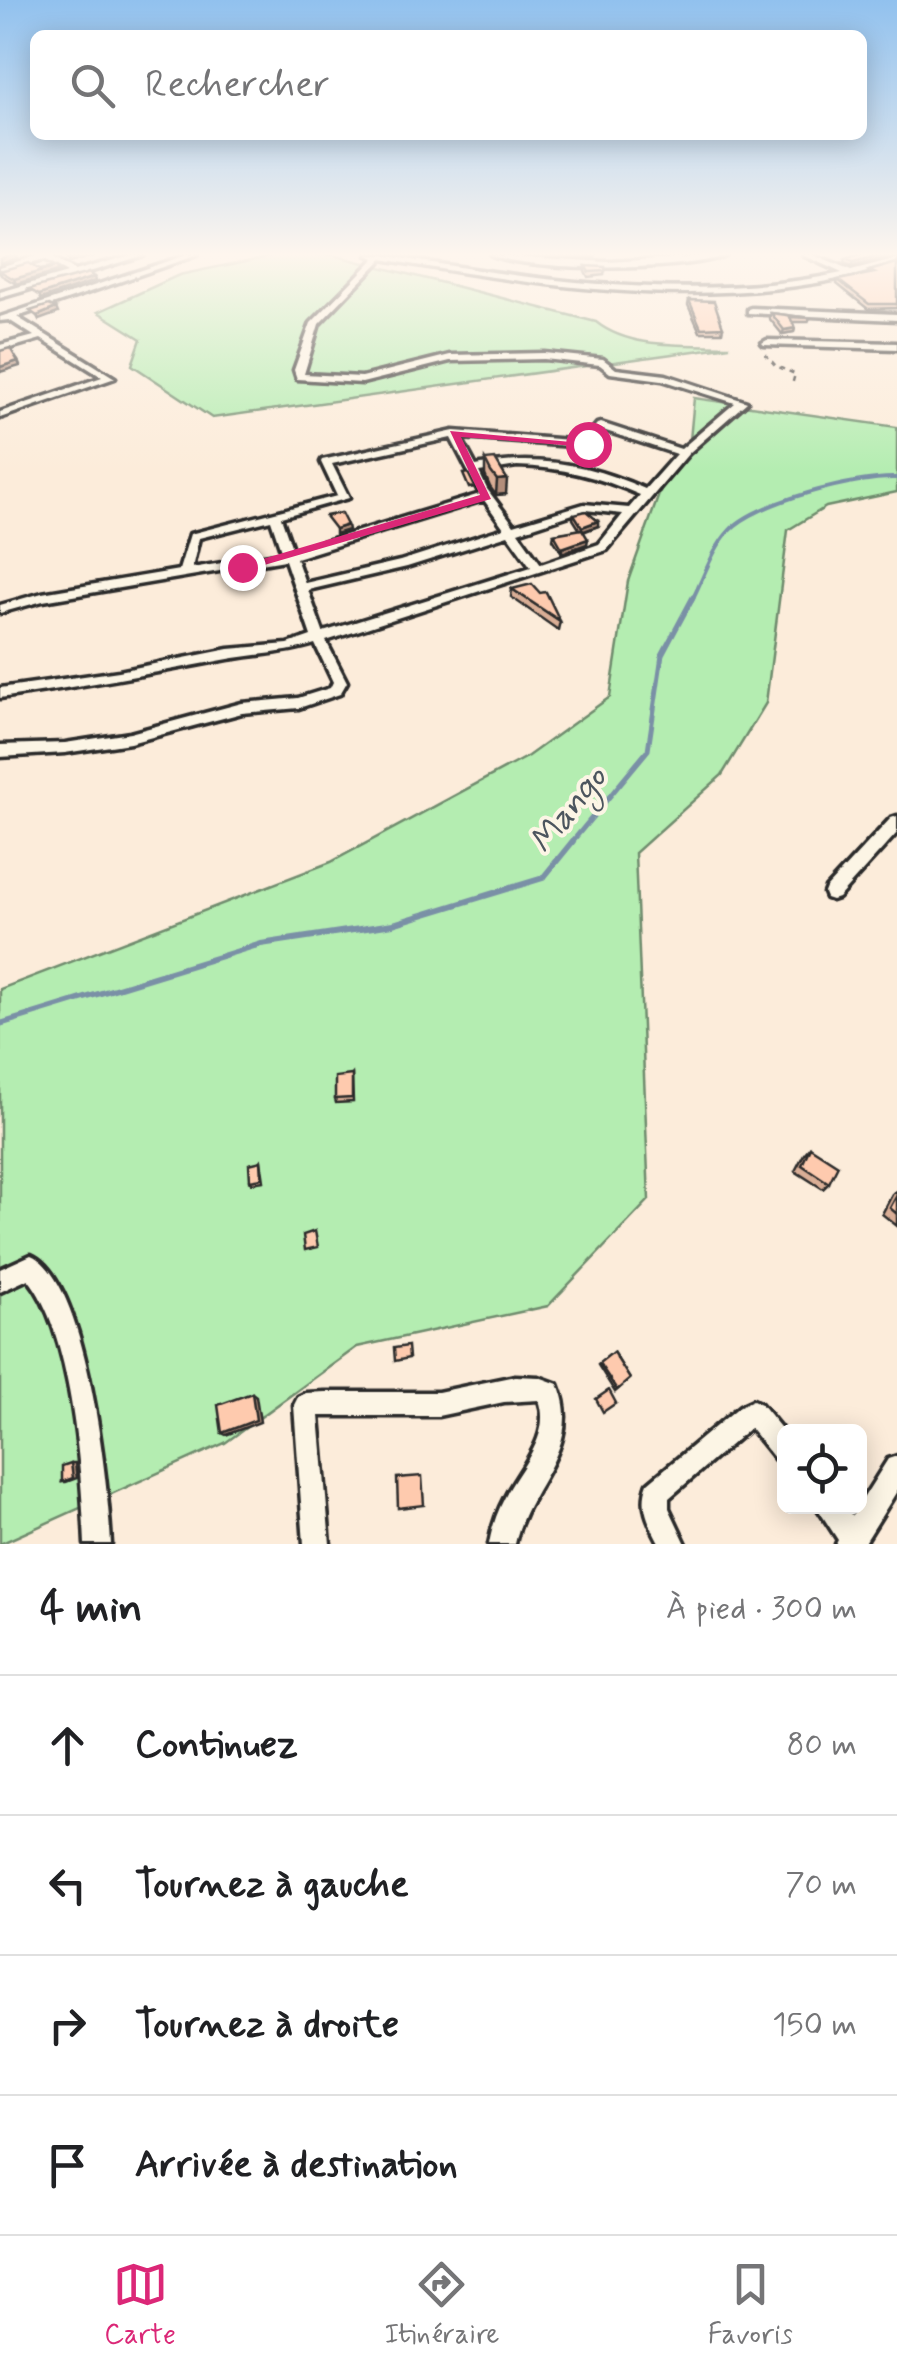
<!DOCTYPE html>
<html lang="fr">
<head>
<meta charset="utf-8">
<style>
  :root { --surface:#fff; --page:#f2f2f2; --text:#202124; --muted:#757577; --line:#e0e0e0; --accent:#db2777 }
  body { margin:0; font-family:Mynerve,sans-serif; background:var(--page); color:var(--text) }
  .controls { position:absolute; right:30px; bottom:30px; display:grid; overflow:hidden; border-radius:15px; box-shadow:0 5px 25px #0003 }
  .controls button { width:90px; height:90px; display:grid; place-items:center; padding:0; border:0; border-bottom:2px solid var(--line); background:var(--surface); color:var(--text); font:50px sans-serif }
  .stop { position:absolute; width:30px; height:30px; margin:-22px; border:8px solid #db2777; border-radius:50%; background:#fff }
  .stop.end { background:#db2777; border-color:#fff; box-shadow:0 2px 10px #0008 }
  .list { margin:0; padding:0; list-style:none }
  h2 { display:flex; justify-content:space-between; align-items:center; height:130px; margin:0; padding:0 40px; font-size:42px }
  h2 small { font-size:32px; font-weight:400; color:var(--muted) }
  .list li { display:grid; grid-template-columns:65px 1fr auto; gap:30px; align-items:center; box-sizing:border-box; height:140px; padding:0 40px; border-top:2px solid var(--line) }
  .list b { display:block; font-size:38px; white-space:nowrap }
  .list em { font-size:32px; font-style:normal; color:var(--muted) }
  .icon { flex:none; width:55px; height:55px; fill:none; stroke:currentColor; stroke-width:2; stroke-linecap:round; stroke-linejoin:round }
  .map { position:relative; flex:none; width:897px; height:1544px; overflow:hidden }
  .search { position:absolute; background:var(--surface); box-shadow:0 5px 25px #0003; left:30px; right:30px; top:30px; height:110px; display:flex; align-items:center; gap:25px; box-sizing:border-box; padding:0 35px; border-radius:15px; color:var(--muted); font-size:38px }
  .sheet { height:690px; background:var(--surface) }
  nav { display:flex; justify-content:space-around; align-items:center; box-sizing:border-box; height:140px; border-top:2px solid var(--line); background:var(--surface); font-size:28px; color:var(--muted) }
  nav a { display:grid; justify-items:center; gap:5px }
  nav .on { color:var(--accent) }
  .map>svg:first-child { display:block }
  .green { fill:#b4edb1; stroke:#708c6e; stroke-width:2.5 }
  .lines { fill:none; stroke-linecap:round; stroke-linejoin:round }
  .stream-far2 { stroke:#7a90a6; stroke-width:4 }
  .stream-far1 { stroke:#7a90a6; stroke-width:5 }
  .stream { stroke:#7a90a6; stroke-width:6 }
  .minor-casing { stroke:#2b2b2b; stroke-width:7 }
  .path { stroke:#2b2b2b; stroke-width:2.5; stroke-dasharray:5 5; stroke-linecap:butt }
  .minor { fill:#fcf5e5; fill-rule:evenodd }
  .wall { fill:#daae96; stroke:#2b2b2b; stroke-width:2.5 }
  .shaded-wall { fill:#b28d7a; stroke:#2b2b2b; stroke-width:2.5 }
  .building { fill:#fecaae; stroke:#2b2b2b; stroke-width:2.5 }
  .route { fill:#db2777 }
  .labels { text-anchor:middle; stroke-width:8; stroke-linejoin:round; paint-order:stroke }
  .water-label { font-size:35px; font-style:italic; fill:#4c555e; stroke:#fcf5e5 }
</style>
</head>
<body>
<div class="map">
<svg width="897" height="1544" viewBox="0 0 897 1544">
  <rect width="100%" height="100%" fill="#fcecda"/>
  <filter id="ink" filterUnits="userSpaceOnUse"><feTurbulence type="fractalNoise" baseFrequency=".01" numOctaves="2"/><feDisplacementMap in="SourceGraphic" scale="20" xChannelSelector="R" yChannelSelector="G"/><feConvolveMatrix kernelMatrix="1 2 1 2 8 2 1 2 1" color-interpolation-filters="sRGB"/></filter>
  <g filter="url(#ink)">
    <g class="green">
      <path d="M275,255H333L596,322C631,350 687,344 730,346L212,418L132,365L141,339L98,312L179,275Z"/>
      <polygon points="694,398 897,427 897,492 826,507 788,530 766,703 722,775 635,853 649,1200 548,1306 357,1347 225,1443 0,1544 0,989 331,862 528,756 610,697 628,581 662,486 690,440"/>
    </g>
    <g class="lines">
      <path class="stream-far2" d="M692,600C703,579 713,548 729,531C755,502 858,476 897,478"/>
      <polyline class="stream-far1" points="571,843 648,750 662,655 693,597"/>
      <polyline class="stream" points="0,1024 261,944 393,924 543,878 573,841"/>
      <defs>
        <g id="minor">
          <polygon points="38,255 52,255 52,258 74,271 131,255 143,255 80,275 80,278 72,277 0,298 0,292 67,273 44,260 0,271 0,267"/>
          <polygon points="186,255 197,255 17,317 115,378 0,418 0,412 102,377 41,339 0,351 0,345 34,336 9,320 0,321 0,317"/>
          <path d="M368,255H384C531,280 695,304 842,273L803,255H813L851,271L897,259V263C877,269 858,275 838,279C689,309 530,285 382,259L319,324L304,374L362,377L450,355L544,353L603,359L616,369L666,375L747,402L689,453L607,550L326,641L347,682L340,694L299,708L242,713L130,743L65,753L0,757V745L65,743L130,733L242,703L298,698L330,688L333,682L315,644C284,654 254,654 223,660C149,674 75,687 0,698V688L119,671L229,649L288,644L311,636L285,560L43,601L0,613V605L42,593L179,570L190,534L337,496L321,462L322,460L454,431L583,441L597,424L601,423L681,449L735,403L662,380L610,373L600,365L544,359L450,361L362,383L297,379L294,370L311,323L375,258ZM603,430L676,454L645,489C590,464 535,454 476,466L461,438L586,447L590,446ZM451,438L480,494L293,551L281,517L349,498L332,464ZM517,466C561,467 600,477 640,495L629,508L584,504L514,525L487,489L479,472ZM484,500L504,528L400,561L305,583L296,558ZM585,510L623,514L599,544L541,564L518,532ZM271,520L282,553L192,568L199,538ZM508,535L531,567L323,632L308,590L407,567Z"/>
          <path d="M491,255L608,262L725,255C684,272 532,271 491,255Z"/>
          <polygon points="751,308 897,314 897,320 748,313 748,309"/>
          <polygon points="767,340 897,343 897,349 764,345 762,343"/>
          <polygon points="897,816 897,833 838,898 832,900 826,898 824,893 826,888 891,818"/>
          <path d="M31,1255C88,1279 108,1487 111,1544H85C82,1475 72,1332 28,1279L0,1292V1269Z"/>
          <path d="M515,1376L539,1377L558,1384C585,1448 526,1486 515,1544H489C492,1527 497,1512 505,1497C520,1467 552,1436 539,1400L504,1402L438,1416H319L330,1544H304L294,1405L298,1397L306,1393L325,1392H438Z"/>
          <path d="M753,1400L761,1404L784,1432V1462L775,1459L750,1428L669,1498V1508L686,1544H660C649,1523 639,1506 648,1483L740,1406Z"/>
          <polygon points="897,1456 897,1491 864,1544 836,1544 838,1540 816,1506 844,1506 852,1516 888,1459"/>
        </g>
      </defs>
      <use href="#minor" class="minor-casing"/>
      <polyline class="path" points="765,354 776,366 795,374 792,385"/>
      <use href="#minor" class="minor"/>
    </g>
    <g class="wall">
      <polygon points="550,255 596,255 594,257"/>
      <polygon points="860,255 897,255 897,256 851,267 844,264 845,260"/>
      <polygon points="897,263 897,308 868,309 837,284 838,280 868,274 869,271"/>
      <polygon points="585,266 605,271 604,275 588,277 585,271"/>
      <polygon points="0,270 57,272 16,284 1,275"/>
      <polygon points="689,300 723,327 722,332 700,332 688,305"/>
      <polygon points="771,313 810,318 808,322 792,322 795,328 794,332 782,334 769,318"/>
      <polygon points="485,460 506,494 496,495 490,487 485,475"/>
      <polygon points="574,514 598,526 583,532 587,544 562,553 553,539 554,534 580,530 573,519"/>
      <polygon points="512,589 560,621 558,630 511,597"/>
      <polygon points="352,1075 353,1102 336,1103 335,1099"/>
      <polygon points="810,1147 829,1183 823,1189 795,1171 804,1154"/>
      <polygon points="261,1161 264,1181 252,1183 250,1180"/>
      <polygon points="897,1191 897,1226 882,1214 893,1193"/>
      <polygon points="613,1352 630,1379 615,1392 598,1365"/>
    </g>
    <g class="shaded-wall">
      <polygon points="11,255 16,255 17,258 0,263 0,258"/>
      <polygon points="81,255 96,255 69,263 67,259"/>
      <polygon points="883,255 896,255 851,267 853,263"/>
      <polygon points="56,267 57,272 16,284 14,279"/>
      <polygon points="94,277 95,281 41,299 39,295"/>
      <polygon points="56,308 58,313 39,320 37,316"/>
      <polygon points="795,328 794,332 782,334 784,330"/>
      <polygon points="18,361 20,366 0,372 0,367"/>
      <polygon points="507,479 506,494 496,495 497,480"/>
      <polygon points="598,521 598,526 581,532 582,527"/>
      <polygon points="347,525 348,530 335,534 335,529"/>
      <polygon points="588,539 587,544 562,553 562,548"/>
      <polygon points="252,1393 256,1396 260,1422 226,1435 222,1433"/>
      <polygon points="71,1463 75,1463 77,1478 66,1482 62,1482"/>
    </g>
    <g class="building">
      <polygon points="62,255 81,255 67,259"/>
      <polygon points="860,255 883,255 853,263 845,260"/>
      <polygon points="28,263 39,270 56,267 14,279 0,271"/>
      <polygon points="897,263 897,304 869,304 838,280 874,273 869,271"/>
      <polygon points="585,266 605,267 605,271 589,272"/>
      <polygon points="93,272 88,273 94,277 39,295 29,289"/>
      <polygon points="689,300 714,301 723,327 701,328"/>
      <polygon points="49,305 56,308 37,316 30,311"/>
      <polygon points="771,313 810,318 790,317 795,328 784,330"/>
      <polygon points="10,348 18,361 0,367 0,351"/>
      <polygon points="495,459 507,479 497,480 491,472 485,460"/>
      <polygon points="468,473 475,487 469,488 463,474"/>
      <polygon points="586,511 598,521 582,527 574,514"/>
      <polygon points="341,513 347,525 335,529 325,516"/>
      <polygon points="582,529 588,539 562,548 554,534"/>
      <polygon points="532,584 540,593 546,592 560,621 512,589"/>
      <polygon points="352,1075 352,1098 335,1099 335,1077"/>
      <polygon points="810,1147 838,1165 829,1183 802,1165"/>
      <polygon points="261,1161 262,1178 250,1180 249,1164"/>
      <polygon points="897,1195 897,1214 890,1208"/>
      <polygon points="315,1231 318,1247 305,1250 303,1235"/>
      <polygon points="408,1346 409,1358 395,1361 394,1348"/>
      <polygon points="613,1352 630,1379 617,1390 599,1363"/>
      <polygon points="609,1390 616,1403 603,1412 596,1399"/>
      <polygon points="252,1393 256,1420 222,1433 218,1405"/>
      <polygon points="71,1463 73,1478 62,1482 62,1466"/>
      <polygon points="422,1476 424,1505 398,1508 397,1478"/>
    </g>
  </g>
  <linearGradient id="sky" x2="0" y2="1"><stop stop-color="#91c1ee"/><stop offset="0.54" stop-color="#fef6ee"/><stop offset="1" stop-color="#fef6ee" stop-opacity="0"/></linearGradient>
  <rect width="897" height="471" fill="url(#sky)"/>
  <polygon class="route" points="450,431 593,444 588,447 461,437 491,499 247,570 235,567 480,495"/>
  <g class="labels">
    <g class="water-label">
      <text transform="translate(567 809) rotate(-51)" y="12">Mango</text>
    </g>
  </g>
</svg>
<div class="controls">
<button><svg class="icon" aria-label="locate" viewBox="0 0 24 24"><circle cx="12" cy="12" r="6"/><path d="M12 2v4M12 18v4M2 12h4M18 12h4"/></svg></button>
</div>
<div class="stop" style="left:588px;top:444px"></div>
<div class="stop end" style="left:242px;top:567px"></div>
<div class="search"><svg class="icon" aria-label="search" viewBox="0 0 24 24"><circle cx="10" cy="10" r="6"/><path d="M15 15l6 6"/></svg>Rechercher</div>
</div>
<section class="sheet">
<h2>4 min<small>À pied · 300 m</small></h2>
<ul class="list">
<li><svg class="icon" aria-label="ahead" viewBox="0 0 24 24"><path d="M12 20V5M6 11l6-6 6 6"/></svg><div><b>Continuez</b></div><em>80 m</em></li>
<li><svg class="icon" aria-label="left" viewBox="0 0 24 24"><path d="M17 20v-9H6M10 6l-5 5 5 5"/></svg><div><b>Tournez à gauche</b></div><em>70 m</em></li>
<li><svg class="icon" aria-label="right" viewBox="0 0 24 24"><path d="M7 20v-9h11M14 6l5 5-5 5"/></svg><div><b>Tournez à droite</b></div><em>150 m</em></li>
<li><svg class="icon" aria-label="arrive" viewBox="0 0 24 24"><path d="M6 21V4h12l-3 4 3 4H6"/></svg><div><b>Arrivée à destination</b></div></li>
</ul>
</section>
<nav>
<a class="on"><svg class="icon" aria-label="map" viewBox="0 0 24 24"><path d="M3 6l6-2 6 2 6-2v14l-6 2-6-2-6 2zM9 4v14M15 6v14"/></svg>Carte</a>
<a><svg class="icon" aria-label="directions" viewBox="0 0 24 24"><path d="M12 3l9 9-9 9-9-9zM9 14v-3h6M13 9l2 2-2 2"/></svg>Itinéraire</a>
<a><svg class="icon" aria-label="saved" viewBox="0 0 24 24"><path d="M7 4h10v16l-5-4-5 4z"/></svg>Favoris</a>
</nav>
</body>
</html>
